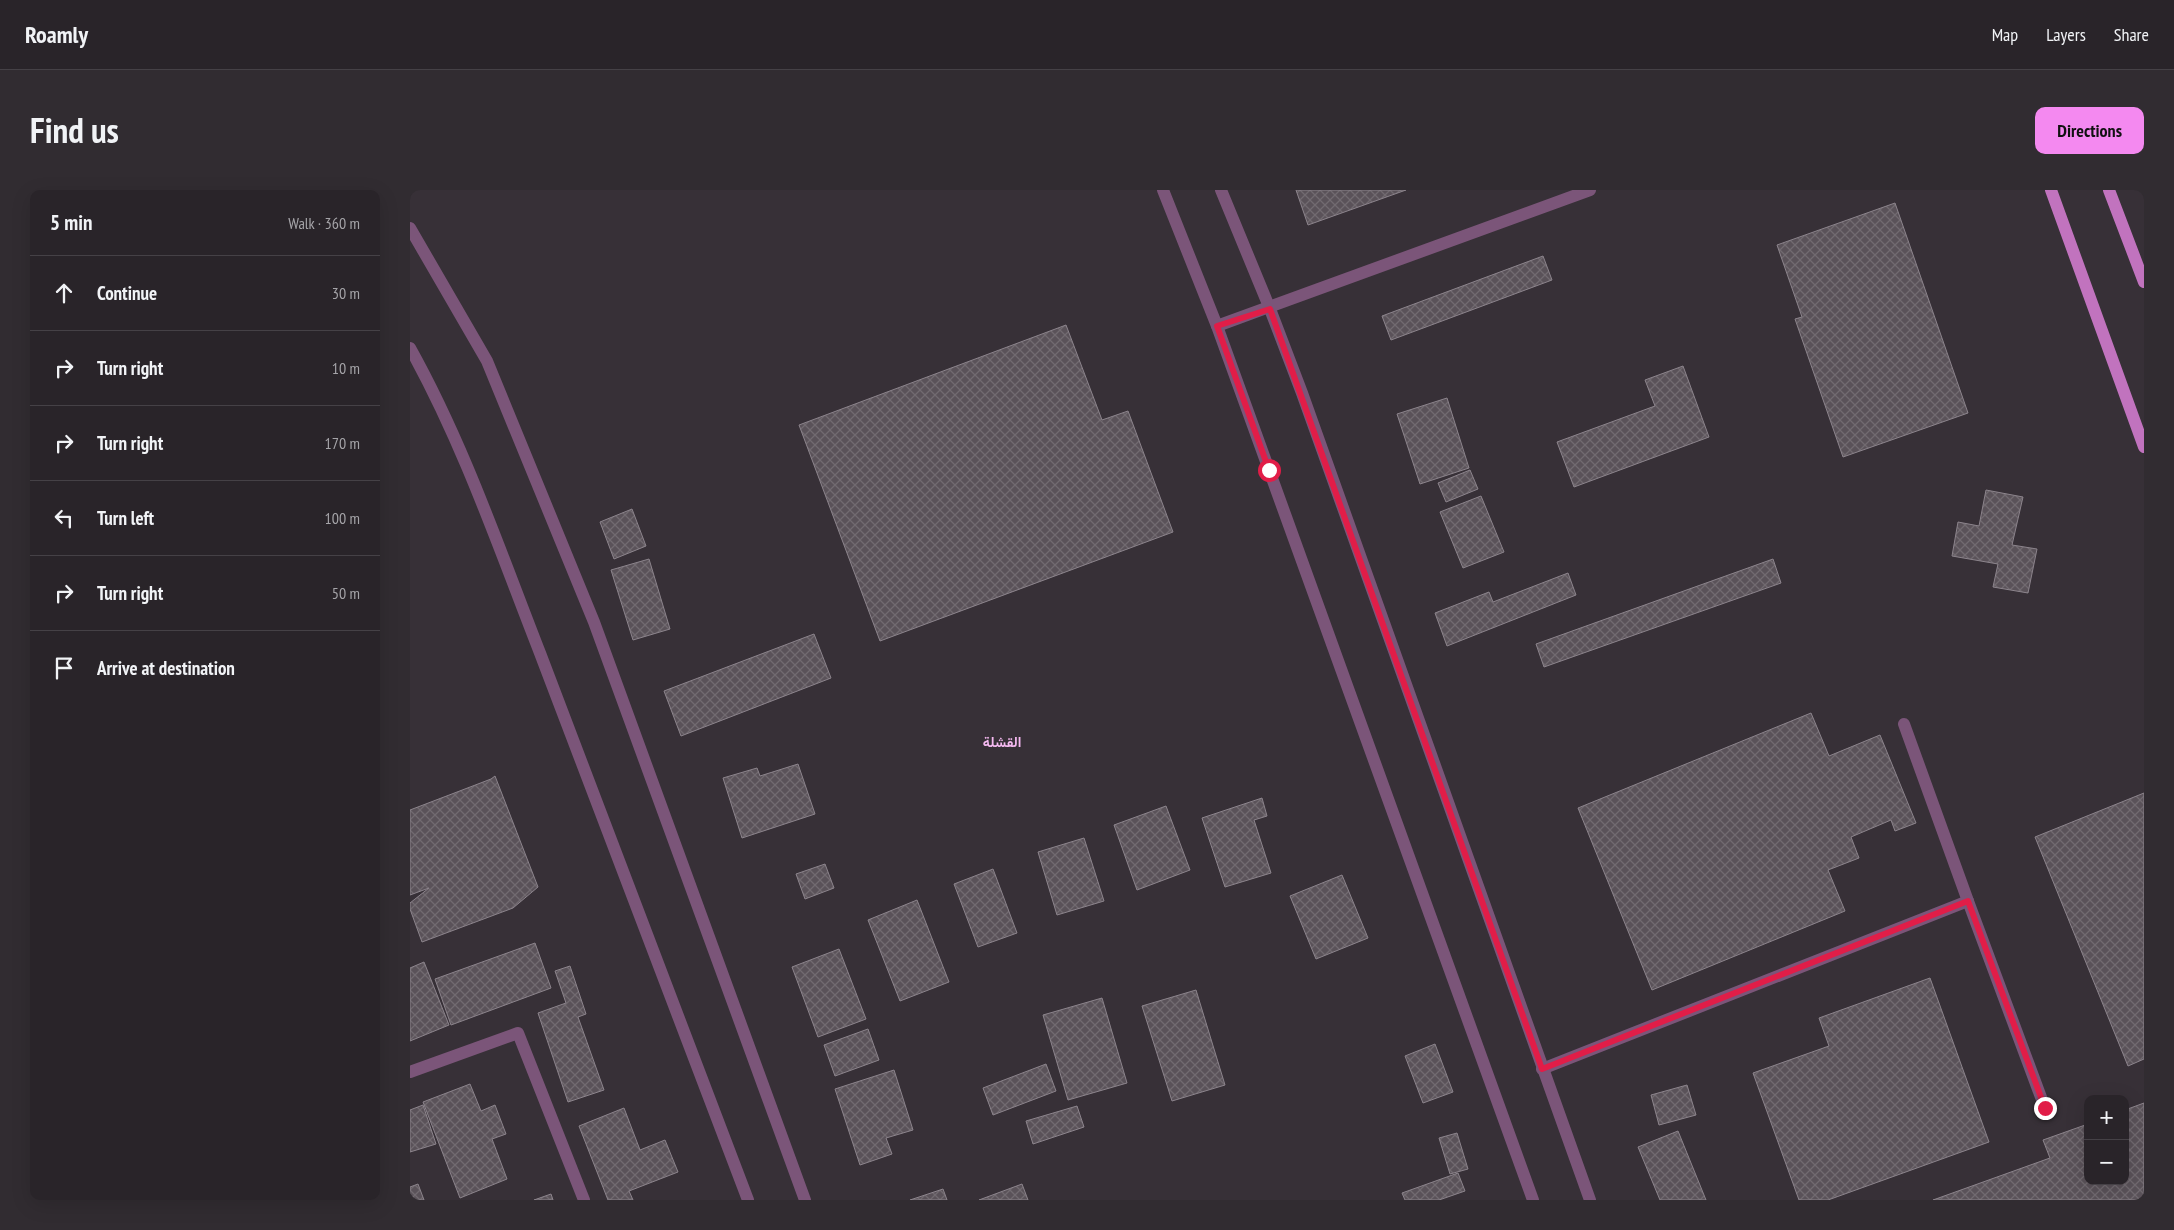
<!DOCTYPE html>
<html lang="en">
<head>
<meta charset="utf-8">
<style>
  :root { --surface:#292429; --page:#312c31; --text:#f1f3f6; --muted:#a5a4a8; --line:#454146; --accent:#f489f0 }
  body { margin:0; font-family:"PT Sans Narrow",Vazirmatn,sans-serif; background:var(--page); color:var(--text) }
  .controls { position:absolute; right:15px; bottom:15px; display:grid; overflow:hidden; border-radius:10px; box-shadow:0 5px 20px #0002 }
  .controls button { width:45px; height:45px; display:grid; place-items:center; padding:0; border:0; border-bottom:1px solid var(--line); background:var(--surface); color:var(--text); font:25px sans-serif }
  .stop { position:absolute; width:15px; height:15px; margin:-11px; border:4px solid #e11d48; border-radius:50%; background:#fff }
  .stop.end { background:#e11d48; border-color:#fff; box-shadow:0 1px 5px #0008 }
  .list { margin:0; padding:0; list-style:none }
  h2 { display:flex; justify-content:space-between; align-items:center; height:65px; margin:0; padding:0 20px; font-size:21px }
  h2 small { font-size:16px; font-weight:400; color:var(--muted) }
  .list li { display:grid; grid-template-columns:32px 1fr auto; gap:15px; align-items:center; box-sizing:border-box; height:75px; padding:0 20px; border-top:1px solid var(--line) }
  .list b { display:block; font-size:19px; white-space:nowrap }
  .list em { font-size:16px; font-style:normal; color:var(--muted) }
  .icon { flex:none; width:28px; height:28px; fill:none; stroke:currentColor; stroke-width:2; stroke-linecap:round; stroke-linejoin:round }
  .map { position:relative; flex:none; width:1734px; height:1010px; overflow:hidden; border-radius:10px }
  header { display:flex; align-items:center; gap:30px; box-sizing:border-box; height:70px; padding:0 25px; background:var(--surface); border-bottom:1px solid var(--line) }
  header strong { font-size:24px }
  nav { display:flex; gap:28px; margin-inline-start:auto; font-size:18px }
  .intro { display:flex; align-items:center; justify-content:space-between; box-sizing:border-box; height:120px; padding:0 30px }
  h1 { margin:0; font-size:35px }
  .button { padding:12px 22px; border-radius:10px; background:var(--accent); color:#111; font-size:18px; font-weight:700 }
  main { display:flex; gap:30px; padding:0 30px }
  aside { flex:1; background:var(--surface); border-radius:10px; box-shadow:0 5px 20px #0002 }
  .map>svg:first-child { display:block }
  .building { fill:url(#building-cross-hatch); stroke:#8c848c }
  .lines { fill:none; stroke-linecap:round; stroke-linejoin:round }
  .service { stroke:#7b5579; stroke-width:12 }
  .minor { stroke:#7b5579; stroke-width:12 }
  .primary { stroke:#c173be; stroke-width:12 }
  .route { stroke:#e11d48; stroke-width:6 }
  .labels { text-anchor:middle; stroke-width:4.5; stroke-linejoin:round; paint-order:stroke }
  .neighbourhood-label { font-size:14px; font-weight:bold; fill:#f5b9f1; stroke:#373037 }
</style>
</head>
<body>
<header>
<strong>Roamly</strong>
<nav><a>Map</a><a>Layers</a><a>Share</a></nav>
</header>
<div class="intro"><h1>Find us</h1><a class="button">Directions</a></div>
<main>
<aside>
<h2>5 min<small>Walk · 360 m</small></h2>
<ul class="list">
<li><svg class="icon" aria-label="ahead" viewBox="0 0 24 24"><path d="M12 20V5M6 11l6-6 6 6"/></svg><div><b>Continue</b></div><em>30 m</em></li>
<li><svg class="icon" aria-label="right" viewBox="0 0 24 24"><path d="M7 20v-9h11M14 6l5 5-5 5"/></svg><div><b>Turn right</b></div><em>10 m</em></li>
<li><svg class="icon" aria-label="right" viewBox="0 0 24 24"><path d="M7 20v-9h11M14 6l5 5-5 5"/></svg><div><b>Turn right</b></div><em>170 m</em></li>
<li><svg class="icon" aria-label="left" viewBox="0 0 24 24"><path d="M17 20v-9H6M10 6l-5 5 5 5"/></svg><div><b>Turn left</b></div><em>100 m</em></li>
<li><svg class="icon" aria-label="right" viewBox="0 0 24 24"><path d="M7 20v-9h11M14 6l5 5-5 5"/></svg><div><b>Turn right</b></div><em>50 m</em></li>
<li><svg class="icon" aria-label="arrive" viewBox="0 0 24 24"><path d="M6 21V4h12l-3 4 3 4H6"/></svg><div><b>Arrive at destination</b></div></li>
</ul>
</aside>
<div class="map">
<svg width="1734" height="1010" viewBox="0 0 1734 1010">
  <defs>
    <pattern id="building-cross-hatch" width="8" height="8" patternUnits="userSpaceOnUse" patternTransform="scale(1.25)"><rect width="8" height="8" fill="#5a5259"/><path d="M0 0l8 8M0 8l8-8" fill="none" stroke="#716a70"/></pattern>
  </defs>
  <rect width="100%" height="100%" fill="#373037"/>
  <g class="building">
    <polygon points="886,0 996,0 898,35"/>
    <polygon points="1485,13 1558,223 1433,267 1385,129 1392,127 1367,55"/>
    <polygon points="1133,66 1142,90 981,150 972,126"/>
    <polygon points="656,135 692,230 718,221 763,342 470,451 389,235"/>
    <polygon points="1273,176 1299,247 1164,297 1147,252 1245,216 1235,190"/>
    <polygon points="1037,208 1059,278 1010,294 987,224"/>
    <polygon points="1060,280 1068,299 1036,312 1028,293"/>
    <polygon points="1576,300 1613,307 1602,355 1627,359 1618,403 1583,397 1588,374 1542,366 1548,332 1569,336"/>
    <polygon points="1071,306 1094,362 1053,378 1030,322"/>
    <polygon points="222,319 236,356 204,369 190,332"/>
    <polygon points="239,369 260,439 223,450 201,380"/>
    <polygon points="1363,369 1371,393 1134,477 1126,454"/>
    <polygon points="1158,383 1166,405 1037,456 1025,423 1079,402 1083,412"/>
    <polygon points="404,444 421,488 271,546 254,501"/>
    <polygon points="1401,523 1419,566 1470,545 1506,633 1485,641 1481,630 1441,647 1449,668 1418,680 1435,721 1242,800 1168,618"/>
    <polygon points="388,574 405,624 332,648 313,588 347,578 350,586"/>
    <polygon points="85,586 128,697 103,718 12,752 0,719 0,713 19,698 0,705 0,620 81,589"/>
    <polygon points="1734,603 1734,869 1718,876 1625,647"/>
    <polygon points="852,608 857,626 844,630 861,683 815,697 792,628"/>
    <polygon points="756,616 780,680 727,700 704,635"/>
    <polygon points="674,648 694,711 647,725 628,662"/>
    <polygon points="415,674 424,698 395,709 386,684"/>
    <polygon points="583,679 607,743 568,757 544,694"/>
    <polygon points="932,685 958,748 906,769 880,706"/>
    <polygon points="507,710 539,792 490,811 458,730"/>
    <polygon points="125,753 141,798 41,835 25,789"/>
    <polygon points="429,759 456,829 408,847 382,777"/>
    <polygon points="14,772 39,835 0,851 0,778"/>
    <polygon points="160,776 176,824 168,827 194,900 158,912 128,823 156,813 145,781"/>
    <polygon points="1520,788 1579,952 1418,1010 1389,1010 1343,883 1419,856 1409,828"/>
    <polygon points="786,800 815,895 762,911 732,816"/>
    <polygon points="692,808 717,893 658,910 633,825"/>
    <polygon points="458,839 469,870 425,886 414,855"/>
    <polygon points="1025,854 1043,902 1013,913 995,866"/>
    <polygon points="636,874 646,901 583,925 573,898"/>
    <polygon points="484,880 503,940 476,948 482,964 450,975 425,899"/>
    <polygon points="60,894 71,921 85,915 96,944 82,949 97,989 50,1008 13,912"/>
    <polygon points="1277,895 1286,925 1249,935 1241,905"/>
    <polygon points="1734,913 1734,1010 1523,1010 1640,968 1633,950 1678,934 1678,991 1715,991 1715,920"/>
    <polygon points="13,915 26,954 0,962 0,920"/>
    <polygon points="667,916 674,937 623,954 616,931"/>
    <polygon points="214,918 230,960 255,950 268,982 219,1001 223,1010 198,1010 169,936"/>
    <polygon points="1268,941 1296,1010 1250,1010 1228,957"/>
    <polygon points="1047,943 1058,979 1040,984 1029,948"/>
    <polygon points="1048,983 1055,1001 1029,1010 995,1010 992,1003"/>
    <polygon points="8,994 14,1010 0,1010 0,997"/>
    <polygon points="612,994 618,1010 569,1010"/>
    <polygon points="533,999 537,1010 500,1010"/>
    <polygon points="141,1004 143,1010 124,1010"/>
  </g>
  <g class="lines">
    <g class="service">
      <polyline points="1494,534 1558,711"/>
      <polyline points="1132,879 1558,711 1635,918"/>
    </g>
    <g class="minor">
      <polyline points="753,0 807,136 1123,1010"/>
      <polyline points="811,0 860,119 892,203 1180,1010"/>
      <polyline points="0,38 77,171 184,432 395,1010"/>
      <polyline points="807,136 1180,0"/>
      <path d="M0,158C54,255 90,361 130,463C201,645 269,828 338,1010"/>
      <polyline points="0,882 108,843 174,1010"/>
    </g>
    <g class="primary">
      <polyline points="1641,0 1734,257"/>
      <polyline points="1699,0 1734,92"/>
    </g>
  </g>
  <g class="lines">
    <polyline class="route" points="859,280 807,136 860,119 1132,879 1558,711 1635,918"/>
  </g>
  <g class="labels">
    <g class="neighbourhood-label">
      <text x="592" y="557">القشلة</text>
    </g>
  </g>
</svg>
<div class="controls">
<button>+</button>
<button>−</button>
</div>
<div class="stop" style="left:859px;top:280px"></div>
<div class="stop end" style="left:1635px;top:918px"></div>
</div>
</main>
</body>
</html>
